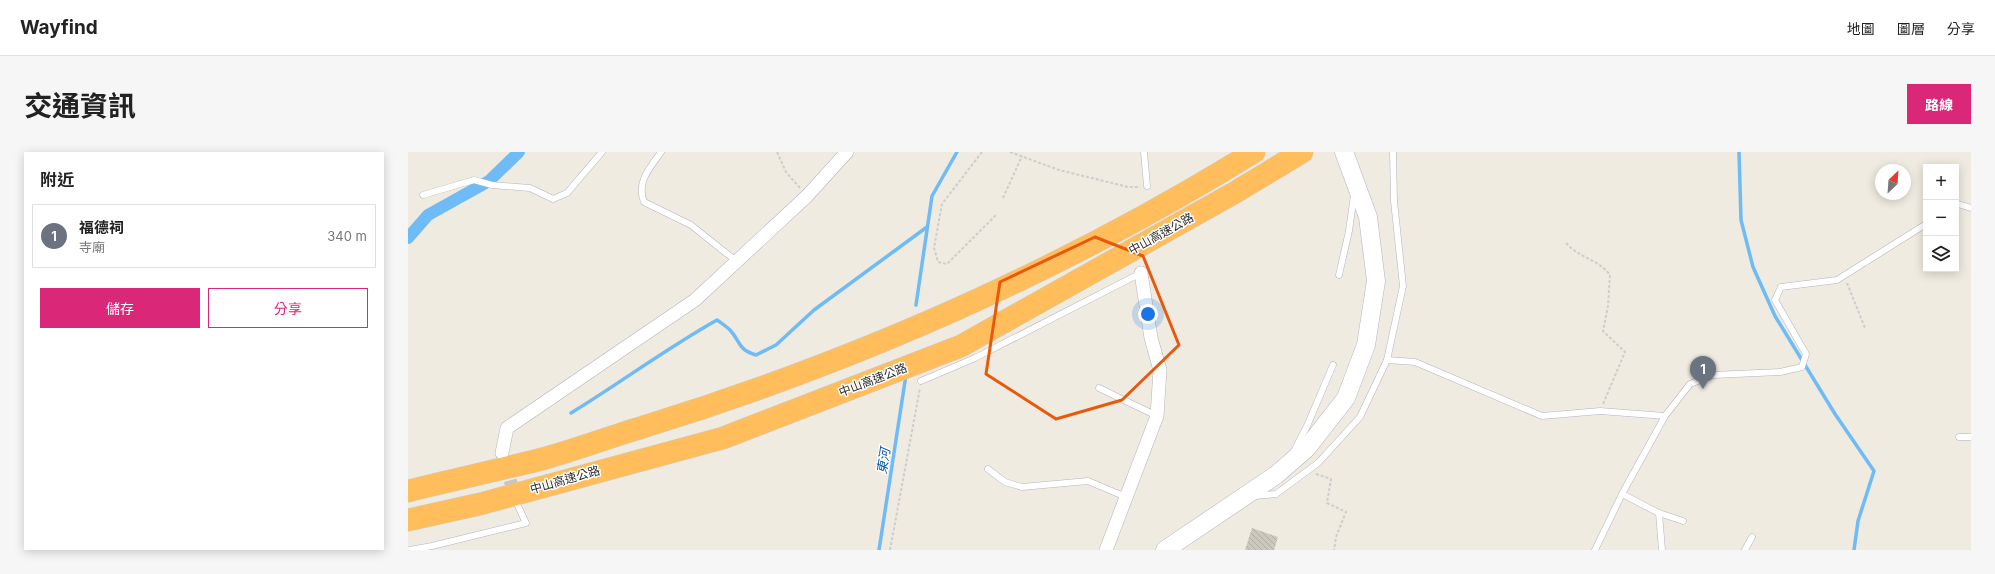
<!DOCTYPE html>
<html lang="zh-TW">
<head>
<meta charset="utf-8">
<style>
  :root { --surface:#fff; --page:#f6f6f6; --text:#222; --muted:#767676; --line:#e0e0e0; --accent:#db2777 }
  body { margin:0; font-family:Inter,"Noto Sans TC",sans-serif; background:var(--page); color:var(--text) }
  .controls { position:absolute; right:12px; top:12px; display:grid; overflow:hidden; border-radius:0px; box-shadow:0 2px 10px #0003 }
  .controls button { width:36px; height:36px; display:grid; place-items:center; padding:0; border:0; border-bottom:1px solid var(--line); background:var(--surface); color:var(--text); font:20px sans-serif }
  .compass { position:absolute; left:1467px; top:12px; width:36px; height:36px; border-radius:50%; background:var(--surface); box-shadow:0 2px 10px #0003; rotate:25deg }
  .you { position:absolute; left:740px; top:162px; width:14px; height:14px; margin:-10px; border:3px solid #fff; border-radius:50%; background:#1a73e8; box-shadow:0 0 0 6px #1a73e833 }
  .badge { display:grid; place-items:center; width:26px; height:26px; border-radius:50%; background:var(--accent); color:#fff; font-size:13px; font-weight:700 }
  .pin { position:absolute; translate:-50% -33px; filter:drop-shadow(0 1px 2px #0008) }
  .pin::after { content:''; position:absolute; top:21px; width:14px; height:12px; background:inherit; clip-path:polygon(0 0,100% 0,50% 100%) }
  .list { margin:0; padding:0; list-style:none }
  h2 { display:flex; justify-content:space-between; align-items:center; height:52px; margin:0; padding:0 16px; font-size:17px }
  h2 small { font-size:13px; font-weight:400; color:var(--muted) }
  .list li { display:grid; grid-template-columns:26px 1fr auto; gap:12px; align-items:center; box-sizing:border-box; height:64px; margin:0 8px 8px; padding:0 8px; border:1px solid var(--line); border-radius:0px }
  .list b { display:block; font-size:15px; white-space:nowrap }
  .list p { margin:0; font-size:13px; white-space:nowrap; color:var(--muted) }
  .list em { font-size:13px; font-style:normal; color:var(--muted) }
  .actions { display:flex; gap:8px; padding:12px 16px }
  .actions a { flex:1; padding:9px 0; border:1px solid var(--accent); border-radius:0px; text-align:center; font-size:14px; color:var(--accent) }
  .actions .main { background:var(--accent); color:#fff }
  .icon { flex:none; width:22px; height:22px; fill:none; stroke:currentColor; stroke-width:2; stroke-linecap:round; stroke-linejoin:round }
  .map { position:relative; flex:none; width:1563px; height:398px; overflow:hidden; border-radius:0px }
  header { display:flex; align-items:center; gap:24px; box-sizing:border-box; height:56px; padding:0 20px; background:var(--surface); border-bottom:1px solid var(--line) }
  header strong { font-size:19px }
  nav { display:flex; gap:22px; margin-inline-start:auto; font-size:14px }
  .intro { display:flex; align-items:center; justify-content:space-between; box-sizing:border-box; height:96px; padding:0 24px }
  h1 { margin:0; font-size:28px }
  .button { padding:10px 18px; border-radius:0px; background:var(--accent); color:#fff; font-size:14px; font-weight:700 }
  main { display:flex; gap:24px; padding:0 24px }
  aside { flex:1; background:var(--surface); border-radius:0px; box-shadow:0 2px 10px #0003 }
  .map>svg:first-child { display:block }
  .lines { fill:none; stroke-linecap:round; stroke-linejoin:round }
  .stream { stroke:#6fbbf5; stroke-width:3.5 }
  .canal { stroke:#6fbbf5; stroke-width:12 }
  .building { fill:url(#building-back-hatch) }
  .street-tunnel { stroke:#c8c5bc; stroke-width:13; stroke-dasharray:13 6; stroke-linecap:butt }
  .lane-casing { stroke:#b3b3c1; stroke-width:7 }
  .street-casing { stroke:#b3b3c1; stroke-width:14 }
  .secondary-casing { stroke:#b3b3c1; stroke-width:19 }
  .highway-casing { stroke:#cdcdcd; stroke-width:23 }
  .path { stroke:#cdcdcd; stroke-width:2; stroke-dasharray:3 2; stroke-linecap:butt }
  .lane { stroke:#fff; stroke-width:6 }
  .street { stroke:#fff; stroke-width:13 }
  .secondary { stroke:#fff; stroke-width:18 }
  .highway { stroke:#ffbd5b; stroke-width:22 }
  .marked { fill:none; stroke:#e8590c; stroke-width:3; stroke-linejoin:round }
  .labels { text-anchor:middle; stroke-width:3; stroke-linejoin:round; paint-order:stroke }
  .street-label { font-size:12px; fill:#2d2d2d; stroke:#fff }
  .water-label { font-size:13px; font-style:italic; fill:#0656a8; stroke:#fff }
</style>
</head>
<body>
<header>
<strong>Wayfind</strong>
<nav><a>地圖</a><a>圖層</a><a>分享</a></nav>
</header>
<div class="intro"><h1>交通資訊</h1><a class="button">路線</a></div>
<main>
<aside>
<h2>附近<small></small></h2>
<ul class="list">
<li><span class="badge" style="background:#6b7280">1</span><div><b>福德祠</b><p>寺廟</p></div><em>340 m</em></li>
</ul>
<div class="actions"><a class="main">儲存</a><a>分享</a></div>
</aside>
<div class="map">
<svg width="1563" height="398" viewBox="0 0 1563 398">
  <defs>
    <pattern id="building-back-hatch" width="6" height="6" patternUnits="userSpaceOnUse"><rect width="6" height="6" fill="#cbc9be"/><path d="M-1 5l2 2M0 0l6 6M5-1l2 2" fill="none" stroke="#afada4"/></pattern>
  </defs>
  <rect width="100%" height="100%" fill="#efebe0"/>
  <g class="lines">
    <g class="stream">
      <polyline points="1331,0 1333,68 1345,115 1367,164 1427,262 1466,319 1450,369 1446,398"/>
      <polyline points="508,153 524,44 549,0"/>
      <path d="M163,261C212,231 259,196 309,168C313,171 318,174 322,178C333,190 329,197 348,203L368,193L406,158L519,75"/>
      <polyline points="471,398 498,223"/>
    </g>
    <polyline class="canal" points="0,86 20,63 81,29 111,0"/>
  </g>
  <polygon class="building" points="844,376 870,385 866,398 837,398"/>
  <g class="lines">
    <polyline class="street-tunnel" points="97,310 108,349"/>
    <defs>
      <g id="lane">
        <path d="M253,0C242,16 228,30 236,50L283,73L328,109"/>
        <polyline points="736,0 739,34"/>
        <polyline points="15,43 66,28 84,33 122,36 145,47 159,41 194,0"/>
        <polyline points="1548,54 1550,52 1563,56"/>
        <polyline points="931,123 941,79 946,43"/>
        <polyline points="979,208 1007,210 1134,264 1192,259 1257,264"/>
        <polyline points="513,229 567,206 733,121"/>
        <polyline points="691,236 749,264"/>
        <polyline points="1551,285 1563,285"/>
        <polyline points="885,301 899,274 925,213"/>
        <polyline points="580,317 597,330 614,335 680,329 718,345"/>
        <polyline points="1214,342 1251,361 1254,398"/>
        <polyline points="846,344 868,342 910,311 952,265 979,208 995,134 986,49 985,0"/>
        <polyline points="1251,361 1275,369"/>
        <polyline points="2,398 24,394 118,371 110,354"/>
        <polyline points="1187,398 1214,342 1257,264 1282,232 1305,223 1372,220 1394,215 1398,202 1367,148 1373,135 1429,128 1518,72"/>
        <polyline points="1337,398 1344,385"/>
      </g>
      <g id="street">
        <polyline points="94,301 99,276 287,148 399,44 439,0"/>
        <polyline points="698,398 749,264 752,218 743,186 733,121"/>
      </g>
      <polyline id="secondary" points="757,398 868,323 899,296 938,246 958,193 968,129 960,65 936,0"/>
      <g id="highway">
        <path d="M0,339C45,328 90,318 134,307C168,298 201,285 235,275C449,209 655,118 846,0"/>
        <polyline points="0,368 72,352 315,286 553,194 826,41 894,0"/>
      </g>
    </defs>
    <use href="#lane" class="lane-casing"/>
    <use href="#street" class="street-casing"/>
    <use href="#secondary" class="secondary-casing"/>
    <use href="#highway" class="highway-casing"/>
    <g class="path">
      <polyline points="369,0 378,20 392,36"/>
      <polyline points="574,0 534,52 526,96 530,110 539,112 588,63"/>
      <polyline points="602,0 651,18 720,35 732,35"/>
      <polyline points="595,46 614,4"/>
      <path d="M1158,91C1171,106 1190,107 1202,123L1200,154L1195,179L1217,200L1195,252"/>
      <polyline points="1439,131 1457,176"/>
      <polyline points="908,322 923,327 919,351 938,360 928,385 926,398"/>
      <polyline points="482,398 512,236"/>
    </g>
    <use href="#lane" class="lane"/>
    <use href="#street" class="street"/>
    <use href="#secondary" class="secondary"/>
    <use href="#highway" class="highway"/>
  </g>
  <path class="marked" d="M687,85L735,104L771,193L714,248L648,267L578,222L592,130Z"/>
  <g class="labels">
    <g class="street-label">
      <text transform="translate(753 82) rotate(-29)" y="4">中山高速公路</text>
      <text transform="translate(465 228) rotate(-21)" y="4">中山高速公路</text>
      <text transform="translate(157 328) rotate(-16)" y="4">中山高速公路</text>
    </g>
    <g class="water-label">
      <text transform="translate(475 309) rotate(-81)" y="5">東河</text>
    </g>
  </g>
</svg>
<div class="controls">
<button>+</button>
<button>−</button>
<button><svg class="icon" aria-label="layers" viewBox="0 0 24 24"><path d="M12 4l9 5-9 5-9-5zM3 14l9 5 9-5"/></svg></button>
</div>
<svg class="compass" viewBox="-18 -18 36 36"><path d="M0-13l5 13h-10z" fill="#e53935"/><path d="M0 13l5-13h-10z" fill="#767676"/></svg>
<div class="you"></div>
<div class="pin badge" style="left:1295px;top:237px;background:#6b7280">1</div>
</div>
</main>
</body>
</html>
